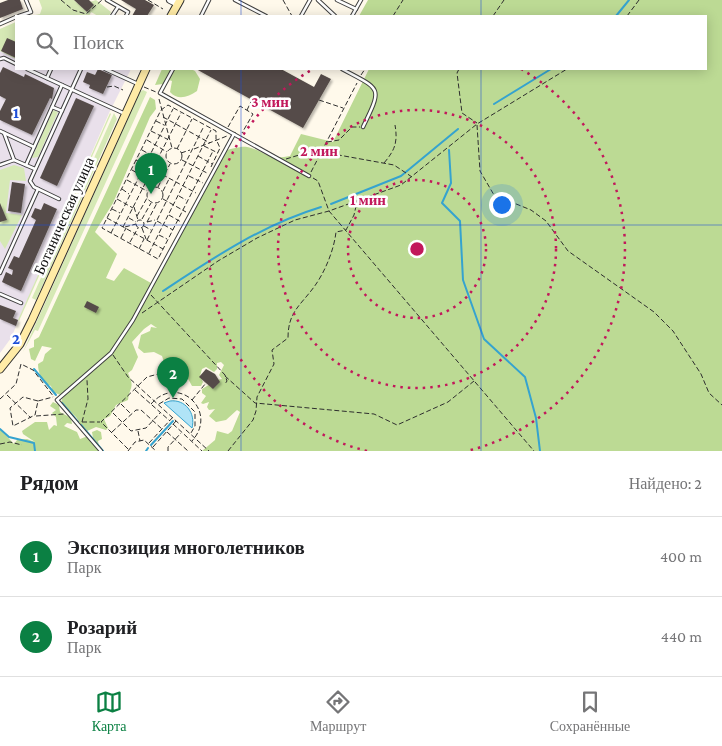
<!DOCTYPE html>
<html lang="ru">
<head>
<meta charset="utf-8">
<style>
  :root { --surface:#fff; --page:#f6f6f6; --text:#202124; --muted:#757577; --line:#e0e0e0; --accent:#0b8043 }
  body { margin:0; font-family:"Crimson Pro",serif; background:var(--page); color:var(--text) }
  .you { position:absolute; left:501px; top:204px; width:18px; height:18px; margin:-12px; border:4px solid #fff; border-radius:50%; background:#1a73e8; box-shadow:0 0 0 8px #1a73e833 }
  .badge { display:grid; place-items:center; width:32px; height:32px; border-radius:50%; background:var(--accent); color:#fff; font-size:16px; font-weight:700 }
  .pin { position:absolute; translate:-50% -41px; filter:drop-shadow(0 1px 2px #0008) }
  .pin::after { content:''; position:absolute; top:26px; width:18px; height:15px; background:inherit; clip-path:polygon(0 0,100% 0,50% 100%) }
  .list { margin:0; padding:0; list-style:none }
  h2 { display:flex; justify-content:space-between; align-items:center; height:65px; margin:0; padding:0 20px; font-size:21px }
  h2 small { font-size:16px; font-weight:400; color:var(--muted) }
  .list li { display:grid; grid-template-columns:32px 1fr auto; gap:15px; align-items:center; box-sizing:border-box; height:80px; padding:0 20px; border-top:1px solid var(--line) }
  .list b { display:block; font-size:19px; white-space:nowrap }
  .list p { margin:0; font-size:16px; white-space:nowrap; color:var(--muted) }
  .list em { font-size:16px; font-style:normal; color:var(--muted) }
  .icon { flex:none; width:28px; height:28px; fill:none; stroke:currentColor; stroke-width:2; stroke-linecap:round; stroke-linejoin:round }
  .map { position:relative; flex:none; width:722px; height:451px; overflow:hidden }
  .search { position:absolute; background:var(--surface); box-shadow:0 2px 12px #0003; left:15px; right:15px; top:15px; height:55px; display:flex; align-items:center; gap:12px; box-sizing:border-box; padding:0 18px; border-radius:0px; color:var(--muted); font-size:19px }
  .sheet { height:225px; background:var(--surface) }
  nav { display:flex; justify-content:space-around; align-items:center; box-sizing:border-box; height:70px; border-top:1px solid var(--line); background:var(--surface); font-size:14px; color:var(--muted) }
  nav a { display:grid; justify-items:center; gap:2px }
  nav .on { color:var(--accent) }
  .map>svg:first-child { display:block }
  .industrial { fill:#e9e0eb }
  .green { fill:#d6e9b5 }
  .forest { fill:#bcda94 }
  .water { fill:#b0e4f7; stroke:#35a3cf }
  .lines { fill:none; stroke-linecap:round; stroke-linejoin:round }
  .stream { stroke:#35a3cf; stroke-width:2 }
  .building { fill:#554c48; filter:url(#shadow) }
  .service-casing { stroke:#3f3f3f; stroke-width:4.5 }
  .tertiary-casing { stroke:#3f3f3f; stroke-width:8 }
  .secondary-casing { stroke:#2e2e2e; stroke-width:9 }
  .path { stroke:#2e2e2e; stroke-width:1; stroke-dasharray:5 2.5; stroke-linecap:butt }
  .service { stroke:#fff; stroke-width:2.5 }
  .tertiary { stroke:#fff; stroke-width:6 }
  .secondary { stroke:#ffeba6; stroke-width:7 }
  .grid { fill:none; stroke:#1d4ed8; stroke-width:1; stroke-opacity:0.55 }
  .ring { fill:none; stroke:#c2185b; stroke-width:2.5; stroke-dasharray:2.5 5 }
  .labels { text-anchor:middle; stroke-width:5; stroke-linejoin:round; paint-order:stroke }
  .street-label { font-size:15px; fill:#0c0c0c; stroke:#fff }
  .grid-label { font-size:16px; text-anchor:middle; font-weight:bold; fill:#1d4ed8; stroke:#fff; stroke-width:5; stroke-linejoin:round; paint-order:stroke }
  .centre { fill:#c2185b; stroke:#fff; stroke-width:2.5 }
  .ring-label { font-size:15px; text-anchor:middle; font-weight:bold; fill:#c2185b; stroke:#fff; stroke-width:5; stroke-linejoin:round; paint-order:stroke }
</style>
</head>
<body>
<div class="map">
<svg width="722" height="451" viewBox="0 0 722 451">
  <defs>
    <filter id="shadow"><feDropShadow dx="2" dy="2" stdDeviation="1" flood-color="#0004"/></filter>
  </defs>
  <rect width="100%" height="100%" fill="#fff9eb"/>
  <polygon class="industrial" points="16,22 16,69 131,69 109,113 11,338 0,353 0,29"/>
  <g class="green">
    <polygon points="39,0 74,0 87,12 94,5 90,2 96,0 111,12 109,16 98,16 91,12 89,16 31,16 40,14 42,8"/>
    <polygon points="16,22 16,59 0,51 0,29"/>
    <polygon points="143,90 147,92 38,331 35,330 23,352 140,92"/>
    <polygon points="53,110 58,112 38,157 32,158"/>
    <polygon points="110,113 111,114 19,321 18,320"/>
    <polygon points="114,113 117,119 36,300 32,298"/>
    <polygon points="14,165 24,168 26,181 10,180 6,213 22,215 5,249 0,241 0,170"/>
  </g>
  <g class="forest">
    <path d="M368,0H722V451H202L215,440L217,431L228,434L232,431L240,412L237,410L226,420L216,422L209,416L215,409L209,410L207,407L209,402L203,404L201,403L206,396L202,393V389L217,380L222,379L219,375L224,365L221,362L217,363V369L214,372L206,367L202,369L200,376L203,382L201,386H192L186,375L185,381L175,383L167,371L162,356L154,352L144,353L138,348L141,335L150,331L151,327L157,328L151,324L144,329L132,342L138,357L132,370L128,373C135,388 130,386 128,400L116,405L110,416L104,419L108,428L106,430L96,427L85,432L76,417L61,403L63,396L53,392L51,386C42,383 38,373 38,364L43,361L45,354L52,348L42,346L35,361L31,359L29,349L34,347V340L39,337L150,97L155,100L156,109L150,117L113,203L95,232L117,254L106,278L114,281L124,268L151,283L227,150C232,149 241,146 247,147C266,151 267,161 290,156L301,134L333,142L369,69H706V16H359Z"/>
    <path d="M162,69H191L195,71L200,79L197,91C188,97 178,101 170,92L172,81L166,79L163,84L155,85Z"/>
    <polygon points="53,402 59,405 60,412 71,418 72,424 67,423 64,426 77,432 80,439 88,436 93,438 92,432 97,430 101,432 102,439 98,441 100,451 0,451 0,429 14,444 17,440 27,439 35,442 23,434 22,431 35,422 47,422 49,430 54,425 57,426 56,417 52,413 56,410 50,406"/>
  </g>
  <path class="water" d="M170,401C185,399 196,413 192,428L164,403Z"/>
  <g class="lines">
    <g class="stream">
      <polyline points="616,16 629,0"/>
      <polyline points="494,104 551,69"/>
      <polyline points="449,150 451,183 442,203 460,221 463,280 484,339 525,377 536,418 540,451"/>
      <polyline points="331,204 401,176 458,129"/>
      <path d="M163,291C213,258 262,225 321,207"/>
      <polyline points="34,369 56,395"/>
      <polyline points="62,403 78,422"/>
      <polyline points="81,425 103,451"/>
      <polyline points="0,429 9,437 34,443 35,451"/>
      <polyline points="151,445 173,421"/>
      <polyline points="146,451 148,448"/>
    </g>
  </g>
  <g class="building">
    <polygon points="8,0 20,0 23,9 0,18 0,3"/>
    <polygon points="74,0 89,0 94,5 87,12"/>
    <polygon points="121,0 145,0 154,5 147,16 132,16 136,9"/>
    <polygon points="7,38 16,42 16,58 1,51"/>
    <polygon points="3,67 24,77 25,74 54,88 52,99 50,98 32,135 0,120 0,111 6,99 0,96 0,73"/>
    <polygon points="98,69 112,75 103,94 89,88 90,85 83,82 87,72 95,75"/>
    <polygon points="196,69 281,69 314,87 321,74 331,79 303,128"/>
    <polygon points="76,98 94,106 57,186 40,178"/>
    <polygon points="12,182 25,184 21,213 8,211"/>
    <polygon points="0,203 7,220 0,222"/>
    <polygon points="44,203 57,209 21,291 2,282 6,272 12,275 13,270 8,268 14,256 19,258 36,220 31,217 35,208 41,210"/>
    <polygon points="87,301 99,307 96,313 84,307"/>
    <polygon points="0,305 16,311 13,318 18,320 16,326 0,319"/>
    <polygon points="206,369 215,374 220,382 213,389 199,377"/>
  </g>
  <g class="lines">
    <defs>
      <g id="service">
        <polyline points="107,0 128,12 126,16"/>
        <polyline points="235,0 266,16"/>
        <polyline points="318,0 335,16"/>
        <polyline points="337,0 356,9"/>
        <polyline points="19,16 31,12 26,0"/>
        <polyline points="112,16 118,7"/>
        <polyline points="201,16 209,0"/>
        <polyline points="301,16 310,0"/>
        <polyline points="352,16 361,0"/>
        <polyline points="0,24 16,17"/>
        <polyline points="0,59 4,58 16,64"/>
        <polyline points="27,69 123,113"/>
        <polyline points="105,69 138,84"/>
        <polyline points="173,69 160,93 309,176"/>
        <path d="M342,69C381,90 383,86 363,127"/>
        <polyline points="47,78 51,69"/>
        <polyline points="52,107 62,111"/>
        <polyline points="0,131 34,147"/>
        <polyline points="4,133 14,160 35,169"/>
        <polyline points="0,165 14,160"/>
        <polyline points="26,165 62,85"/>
        <polyline points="59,199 34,187 30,181 81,69"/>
        <polyline points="0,273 38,189"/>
        <polyline points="0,294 21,303"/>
        <polyline points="101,451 57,400 111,353 133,320 234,134"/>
      </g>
      <polyline id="tertiary" points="170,0 178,4"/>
      <g id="secondary">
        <polyline points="171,16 180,0"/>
        <polyline points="0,369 20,344 32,320 146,69"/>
      </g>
    </defs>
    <use href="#service" class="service-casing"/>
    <use href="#tertiary" class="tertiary-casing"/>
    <use href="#secondary" class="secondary-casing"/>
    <g class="path">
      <polyline points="61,0 73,10 86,14 102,0"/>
      <polyline points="148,0 163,9"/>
      <polyline points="283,0 292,16"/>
      <polyline points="147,16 148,16"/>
      <polyline points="393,16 403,0"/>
      <polyline points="493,16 504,0"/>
      <polyline points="627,16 639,0"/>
      <polyline points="459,69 457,73 462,113 477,123"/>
      <polyline points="361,75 365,69"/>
      <polyline points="107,87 114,86 123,90"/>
      <polyline points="144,87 156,92"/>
      <polyline points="159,99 172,148"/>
      <polyline points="319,100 343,108"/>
      <polyline points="247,110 252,100"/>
      <polyline points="163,117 210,143"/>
      <polyline points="156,121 164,125"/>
      <polyline points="477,125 480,171 494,195 531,210 546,221 568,251 654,312 673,331 701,374 709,393 722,405"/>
      <polyline points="228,127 240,106 253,114 242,133"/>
      <polyline points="151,131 167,139"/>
      <polyline points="147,140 167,152"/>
      <polyline points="327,142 339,140 352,127 360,127"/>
      <polyline points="204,146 218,153"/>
      <circle cx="174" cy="156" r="8"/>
      <polyline points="177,149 192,119"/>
      <polyline points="194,149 227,136"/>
      <polyline points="142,150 149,154"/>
      <polyline points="322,152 394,165 412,177"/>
      <polyline points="181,153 190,150"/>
      <polyline points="198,156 212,164"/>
      <polyline points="286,159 322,148"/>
      <polyline points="136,160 196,193"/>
      <polyline points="182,160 207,173"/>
      <path d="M384,163C395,150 398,142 395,125"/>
      <polyline points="211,167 220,148 216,139 216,131 168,105 161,110 102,228 158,259 213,151"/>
      <polyline points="132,170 139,174"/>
      <polyline points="311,172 357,83"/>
      <polyline points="189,176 203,183"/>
      <polyline points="313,178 318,181 329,211 534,451"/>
      <polyline points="127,180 147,191"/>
      <polyline points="153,185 159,173"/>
      <circle cx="155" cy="195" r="8"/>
      <polyline points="158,187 170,164"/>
      <polyline points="122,189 129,194"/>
      <polyline points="163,191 169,179"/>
      <polyline points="179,196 186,200"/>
      <polyline points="117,199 133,208"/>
      <polyline points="163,199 186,212"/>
      <polyline points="134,207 138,220"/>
      <polyline points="112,209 120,213"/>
      <polyline points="169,215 181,222"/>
      <polyline points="137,216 147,198"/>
      <polyline points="107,218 163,249"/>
      <polyline points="129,218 136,222"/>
      <polyline points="142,219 151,203"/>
      <circle cx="140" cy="224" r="4"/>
      <polyline points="157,221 173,230"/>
      <polyline points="147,222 157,203"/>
      <polyline points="147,222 155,220"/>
      <polyline points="144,226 151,230"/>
      <polyline points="123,227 181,113"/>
      <polyline points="125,227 136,224"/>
      <polyline points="142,228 146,239"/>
      <polyline points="111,233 173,109"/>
      <polyline points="159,235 167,239"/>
      <polyline points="121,238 126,228"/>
      <polyline points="147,240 204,126"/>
      <polyline points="130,242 138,228"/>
      <polyline points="139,249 144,239"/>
      <polyline points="149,253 211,130"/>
      <polyline points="151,295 225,375 227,381 225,384"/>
      <polyline points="142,313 218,261 257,238 295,220 329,211 401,185 477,124 567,69"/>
      <polyline points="113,355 128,377 209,451"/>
      <polyline points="225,376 255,403 374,414 397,425 448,402 474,381"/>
      <polyline points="135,390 170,421"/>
      <polyline points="7,395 31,418"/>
      <polyline points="0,399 16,384 21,364 33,370 54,397"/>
      <polyline points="192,400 206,383"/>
      <polyline points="38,401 23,397 10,408 13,426 35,415 38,401 53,397"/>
      <polyline points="121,404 131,414"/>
      <path d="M151,404C178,373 219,411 192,441"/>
      <polyline points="159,404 169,398 182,399 195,412 195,426 191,433"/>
      <polyline points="113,413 131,431 146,428 160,413"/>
      <polyline points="36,416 64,414"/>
      <polyline points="82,422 88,399 87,380"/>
      <polyline points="82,422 100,422"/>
      <polyline points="173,424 202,451"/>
      <polyline points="138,431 140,441"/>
      <polyline points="112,432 136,410 141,410 162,429"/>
      <polyline points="167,432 188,451"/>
      <polyline points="149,443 173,417"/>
      <polyline points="0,444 10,442 22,445"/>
      <polyline points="153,447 176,421"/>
      <polyline points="128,449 101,422 147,377 162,373 174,381"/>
      <polyline points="128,451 135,442 144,440 156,451"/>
      <polyline points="168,451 168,447 181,433"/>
      <path d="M228,451L253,420L256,411L257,397L274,364L272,350L288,338C288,312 300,306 314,287C325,272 334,250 336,232L346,230L354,215L357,202"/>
    </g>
    <use href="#service" class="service"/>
    <use href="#tertiary" class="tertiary"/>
    <use href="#secondary" class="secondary"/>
  </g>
  <path class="grid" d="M241,0V16M481,0V16M241,69V451M481,69V451M0,225H722"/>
  <g class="ring">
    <circle cx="417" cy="249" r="69"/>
    <circle cx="417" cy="249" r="139"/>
    <path d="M367 451A208 208 0 0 1 313 69M521 69A208 208 0 0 1 467 451"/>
  </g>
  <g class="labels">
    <g class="street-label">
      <text transform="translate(64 216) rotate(-66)" y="5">Ботаническая улица</text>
    </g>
  </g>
  <g class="grid-label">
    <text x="16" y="118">1</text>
    <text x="16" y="344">2</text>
  </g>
  <circle cx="417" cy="249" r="8" class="centre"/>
  <g class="ring-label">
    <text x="270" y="107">3 мин</text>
    <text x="319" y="156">2 мин</text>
    <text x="368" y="205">1 мин</text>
  </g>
</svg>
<div class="you"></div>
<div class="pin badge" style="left:151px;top:194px">1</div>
<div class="pin badge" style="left:173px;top:398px">2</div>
<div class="search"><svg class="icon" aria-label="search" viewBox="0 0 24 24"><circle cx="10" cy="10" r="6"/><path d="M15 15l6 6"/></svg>Поиск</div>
</div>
<section class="sheet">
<h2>Рядом<small>Найдено: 2</small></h2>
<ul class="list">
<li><span class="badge">1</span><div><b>Экспозиция многолетников</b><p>Парк</p></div><em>400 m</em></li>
<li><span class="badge">2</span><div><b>Розарий</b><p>Парк</p></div><em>440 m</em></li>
</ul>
</section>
<nav>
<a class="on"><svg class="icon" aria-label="map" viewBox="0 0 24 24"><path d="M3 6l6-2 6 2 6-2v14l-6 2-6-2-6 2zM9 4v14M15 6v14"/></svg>Карта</a>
<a><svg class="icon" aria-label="directions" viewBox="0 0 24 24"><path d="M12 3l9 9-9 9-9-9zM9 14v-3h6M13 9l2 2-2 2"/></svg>Маршрут</a>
<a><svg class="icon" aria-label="saved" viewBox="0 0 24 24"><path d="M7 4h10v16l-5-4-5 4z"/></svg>Сохранённые</a>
</nav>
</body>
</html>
